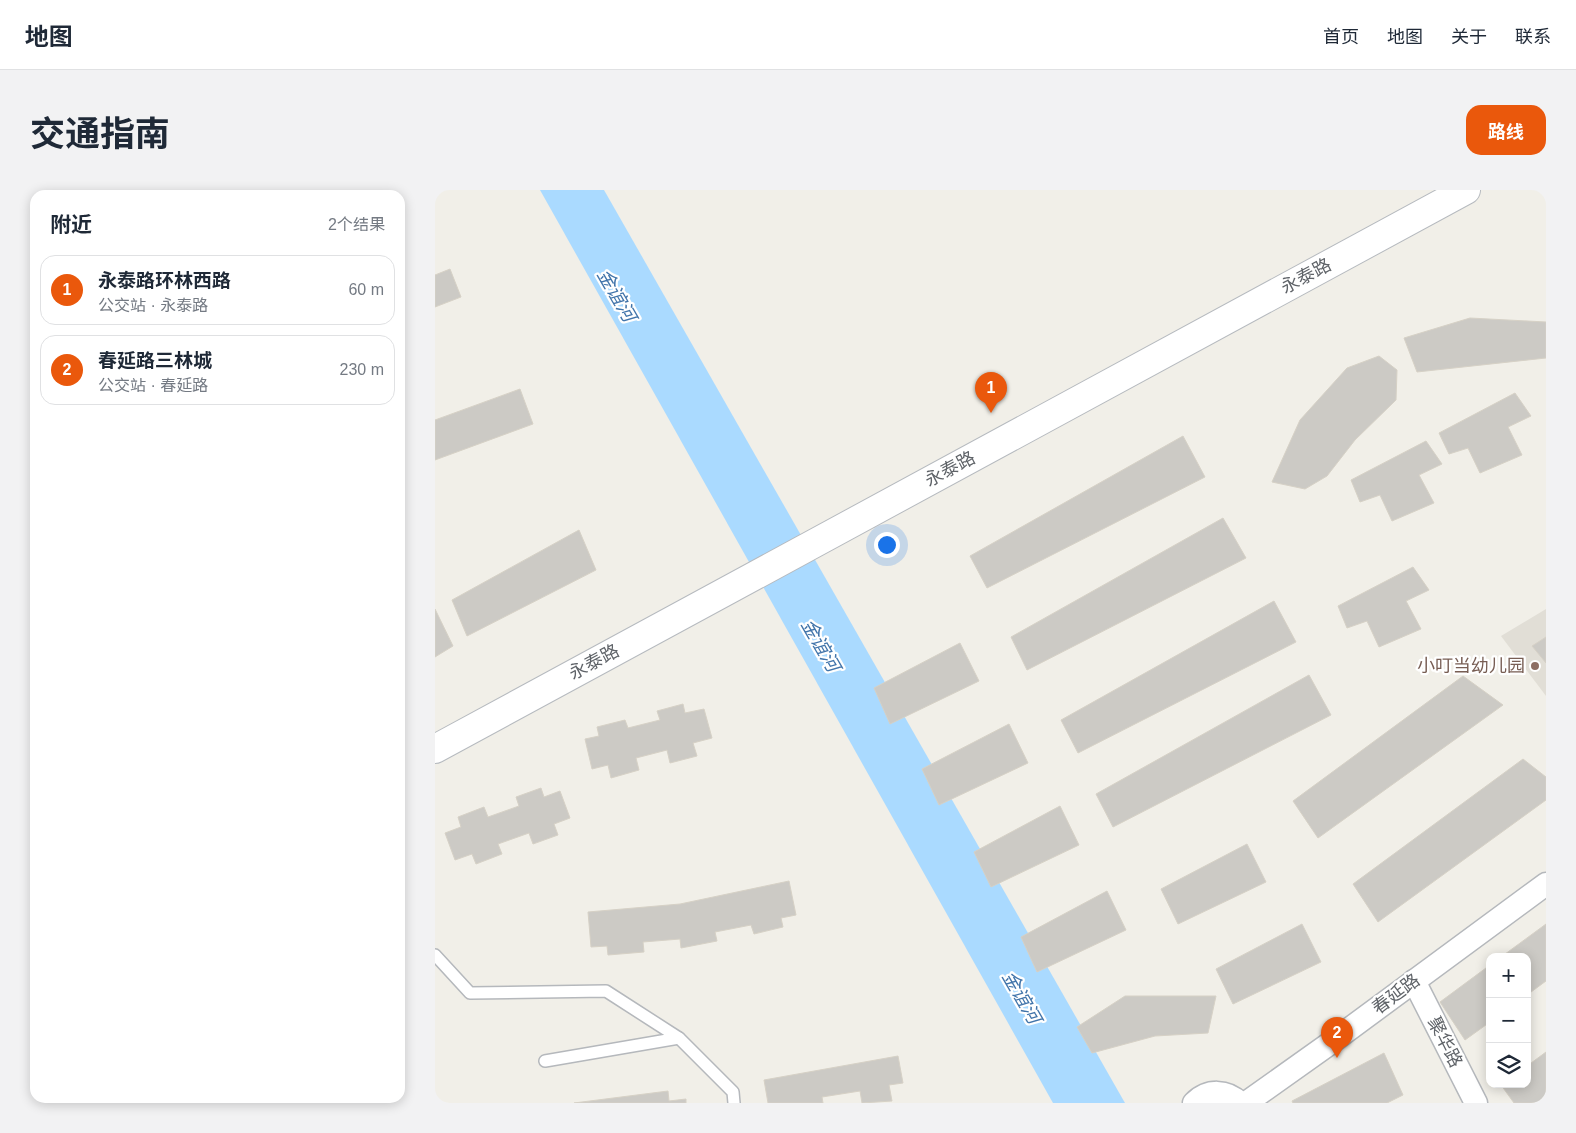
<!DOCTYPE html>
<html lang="zh">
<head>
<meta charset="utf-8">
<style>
  :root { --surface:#fff; --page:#f2f2f3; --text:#1f2937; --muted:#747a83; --line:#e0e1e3; --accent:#ea580c }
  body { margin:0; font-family:Helvetica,"Noto Sans SC",sans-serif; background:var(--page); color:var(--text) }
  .controls { position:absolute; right:15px; bottom:15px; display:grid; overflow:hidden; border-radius:10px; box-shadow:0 2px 12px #0003 }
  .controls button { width:45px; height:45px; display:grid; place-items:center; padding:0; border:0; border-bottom:1px solid var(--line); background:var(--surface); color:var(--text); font:25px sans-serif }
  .you { position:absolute; left:451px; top:354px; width:18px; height:18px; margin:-12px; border:4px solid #fff; border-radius:50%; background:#1a73e8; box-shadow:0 0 0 8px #1a73e833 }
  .badge { display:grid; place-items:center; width:32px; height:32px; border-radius:50%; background:var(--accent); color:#fff; font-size:16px; font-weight:700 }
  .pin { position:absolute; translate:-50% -41px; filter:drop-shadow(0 1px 2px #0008) }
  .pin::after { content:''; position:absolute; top:26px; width:18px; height:15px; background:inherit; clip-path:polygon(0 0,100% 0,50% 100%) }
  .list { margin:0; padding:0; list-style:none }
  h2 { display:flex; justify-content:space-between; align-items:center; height:65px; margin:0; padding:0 20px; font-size:21px }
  h2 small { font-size:16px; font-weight:400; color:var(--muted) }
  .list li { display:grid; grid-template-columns:32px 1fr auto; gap:15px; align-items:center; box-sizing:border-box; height:70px; margin:0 10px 10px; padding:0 10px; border:1px solid var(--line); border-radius:15px }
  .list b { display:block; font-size:19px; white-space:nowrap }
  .list p { margin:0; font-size:16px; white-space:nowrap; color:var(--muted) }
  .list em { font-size:16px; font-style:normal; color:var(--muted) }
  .icon { flex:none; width:28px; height:28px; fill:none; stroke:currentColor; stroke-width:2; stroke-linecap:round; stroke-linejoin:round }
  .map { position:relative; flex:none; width:1111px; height:913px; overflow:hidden; border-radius:15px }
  header { display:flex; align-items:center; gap:30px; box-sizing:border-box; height:70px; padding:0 25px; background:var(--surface); border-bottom:1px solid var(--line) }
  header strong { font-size:24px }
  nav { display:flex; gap:28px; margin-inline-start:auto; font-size:18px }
  .intro { display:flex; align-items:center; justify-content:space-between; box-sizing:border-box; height:120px; padding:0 30px }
  h1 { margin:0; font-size:35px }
  .button { padding:12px 22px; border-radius:15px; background:var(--accent); color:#fff; font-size:18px; font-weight:700 }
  main { display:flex; gap:30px; padding:0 30px }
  aside { flex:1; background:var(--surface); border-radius:15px; box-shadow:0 2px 12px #0003 }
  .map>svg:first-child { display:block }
  .education { fill:#e1ded6 }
  .water { fill:#aadaff }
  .building { fill:#cccac5; stroke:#d6d1c6 }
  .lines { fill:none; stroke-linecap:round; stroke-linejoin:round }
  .lane-casing { stroke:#b5b8bc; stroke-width:14 }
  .street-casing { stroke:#b5b8bc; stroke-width:25 }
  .secondary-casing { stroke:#b6babf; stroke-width:30 }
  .lane { stroke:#fff; stroke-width:11 }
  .street { stroke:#fff; stroke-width:22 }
  .secondary { stroke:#fff; stroke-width:28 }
  .education-dot { fill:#8d6e63; stroke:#fff; stroke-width:2 }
  .labels { text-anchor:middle; stroke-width:4.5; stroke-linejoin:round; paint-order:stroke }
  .street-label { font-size:18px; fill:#5f6368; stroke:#fff }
  .education-label { font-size:18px; fill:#785e54; stroke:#fff; text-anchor:end }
  .water-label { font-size:19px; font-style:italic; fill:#4174aa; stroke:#fff }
</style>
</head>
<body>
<header>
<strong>地图</strong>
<nav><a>首页</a><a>地图</a><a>关于</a><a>联系</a></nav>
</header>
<div class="intro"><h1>交通指南</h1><a class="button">路线</a></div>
<main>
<aside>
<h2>附近<small>2个结果</small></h2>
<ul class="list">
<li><span class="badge">1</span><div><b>永泰路环林西路</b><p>公交站 · 永泰路</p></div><em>60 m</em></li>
<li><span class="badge">2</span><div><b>春延路三林城</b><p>公交站 · 春延路</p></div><em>230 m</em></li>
</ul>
</aside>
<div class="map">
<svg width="1111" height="913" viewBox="0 0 1111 913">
  <rect width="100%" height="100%" fill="#f1efe8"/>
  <polygon class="education" points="1111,419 1111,506 1066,446"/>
  <polygon class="water" points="105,0 169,0 690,913 618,913"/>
  <g class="building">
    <polygon points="15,79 26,107 0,117 0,85"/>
    <polygon points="1035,128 1111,132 1111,168 982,182 969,148"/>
    <polygon points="944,166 962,180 961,210 920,250 892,286 870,299 837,292 865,230 912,178"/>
    <polygon points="85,199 98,234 0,270 0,230"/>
    <polygon points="1080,203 1096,226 1073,237 1087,265 1045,283 1033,258 1014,264 1004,243"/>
    <polygon points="748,246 770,287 552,398 535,366"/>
    <polygon points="991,251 1007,274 984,285 999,313 957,331 945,305 925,312 916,290"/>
    <polygon points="788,328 811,368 592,480 576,447"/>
    <polygon points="144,340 161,380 32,446 17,410"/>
    <polygon points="978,377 994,400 971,411 986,439 944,457 932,431 912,438 903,416"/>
    <polygon points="839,411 861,452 643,563 626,530"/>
    <polygon points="0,419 18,456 0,467"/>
    <polygon points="1111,447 1111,473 1097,456"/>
    <polygon points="525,453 544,491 455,534 439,498"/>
    <polygon points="874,485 896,525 678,637 661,604"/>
    <polygon points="1028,486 1068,515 883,648 858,611"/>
    <polygon points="248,514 250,523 269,519 277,548 258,553 262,566 235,573 232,560 201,568 204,580 176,588 173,575 157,579 150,549 164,546 162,537 190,530 193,538 225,530 222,521"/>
    <polygon points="574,534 593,573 504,615 487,579"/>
    <polygon points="1088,569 1111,587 1111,610 943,732 918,694"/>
    <polygon points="106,598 109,607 125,601 135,628 119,634 123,645 98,654 94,643 63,654 67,664 41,674 37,664 20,670 10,643 26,637 23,627 49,617 53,627 84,616 81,607"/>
    <polygon points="625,616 644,655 556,697 539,662"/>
    <polygon points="812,654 831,692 743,734 726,699"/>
    <polygon points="354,691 361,725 346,728 348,737 319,744 316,735 280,742 282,751 246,758 245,749 208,752 209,762 173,765 172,756 156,757 153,722 245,714"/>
    <polygon points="672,701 691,740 602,782 586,747"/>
    <polygon points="867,734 886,772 798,814 781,779"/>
    <polygon points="1111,734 1111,791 1092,805 1092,767 1066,767"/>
    <polygon points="1055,775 1055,832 1030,850 1005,812"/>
    <polygon points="690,806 781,806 773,843 720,846 657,863 642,837"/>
    <polygon points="1111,862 1111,913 1079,913 1066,895 1092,894 1092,876"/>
    <polygon points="949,863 968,905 952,913 858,913 857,911"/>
    <polygon points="463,866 468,893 454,895 457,911 427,913 425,901 387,907 388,913 333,913 329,890"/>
    <polygon points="233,901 234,911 251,909 251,913 139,913"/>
  </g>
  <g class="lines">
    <defs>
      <g id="lane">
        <polyline points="0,765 35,803 171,801 244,848 110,871"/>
        <polyline points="244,848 298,902 299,913"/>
      </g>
      <g id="street">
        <polyline points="979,791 1041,913"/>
        <path d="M759,913C773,899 792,900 805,913"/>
        <polyline points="811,913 894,854 1111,694"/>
      </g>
      <polyline id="secondary" points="0,559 1031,0"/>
    </defs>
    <use href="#lane" class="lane-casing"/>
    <use href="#street" class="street-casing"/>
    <use href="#secondary" class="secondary-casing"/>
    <use href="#lane" class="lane"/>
    <use href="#street" class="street"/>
    <use href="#secondary" class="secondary"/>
  </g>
  <circle class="education-dot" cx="1100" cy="476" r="5"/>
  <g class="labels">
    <g class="street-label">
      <text transform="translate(871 86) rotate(-28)" y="6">永泰路</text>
      <text transform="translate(515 279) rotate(-28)" y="6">永泰路</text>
      <text transform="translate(159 472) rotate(-28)" y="6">永泰路</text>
      <text transform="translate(961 804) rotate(-37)" y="6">春延路</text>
      <text transform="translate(1010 852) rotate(63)" y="6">聚华路</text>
    </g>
    <g class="education-label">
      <text x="1090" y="482">小叮当幼儿园</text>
    </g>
    <g class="water-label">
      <text transform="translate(182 105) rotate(60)" y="7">金谊河</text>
      <text transform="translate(386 455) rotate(60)" y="7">金谊河</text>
      <text transform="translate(587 807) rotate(60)" y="7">金谊河</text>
    </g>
  </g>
</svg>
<div class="controls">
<button>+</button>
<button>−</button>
<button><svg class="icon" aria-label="layers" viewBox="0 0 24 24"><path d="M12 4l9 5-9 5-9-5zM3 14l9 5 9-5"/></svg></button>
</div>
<div class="you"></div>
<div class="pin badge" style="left:556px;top:223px">1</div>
<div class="pin badge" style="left:902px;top:868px">2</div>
</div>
</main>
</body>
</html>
